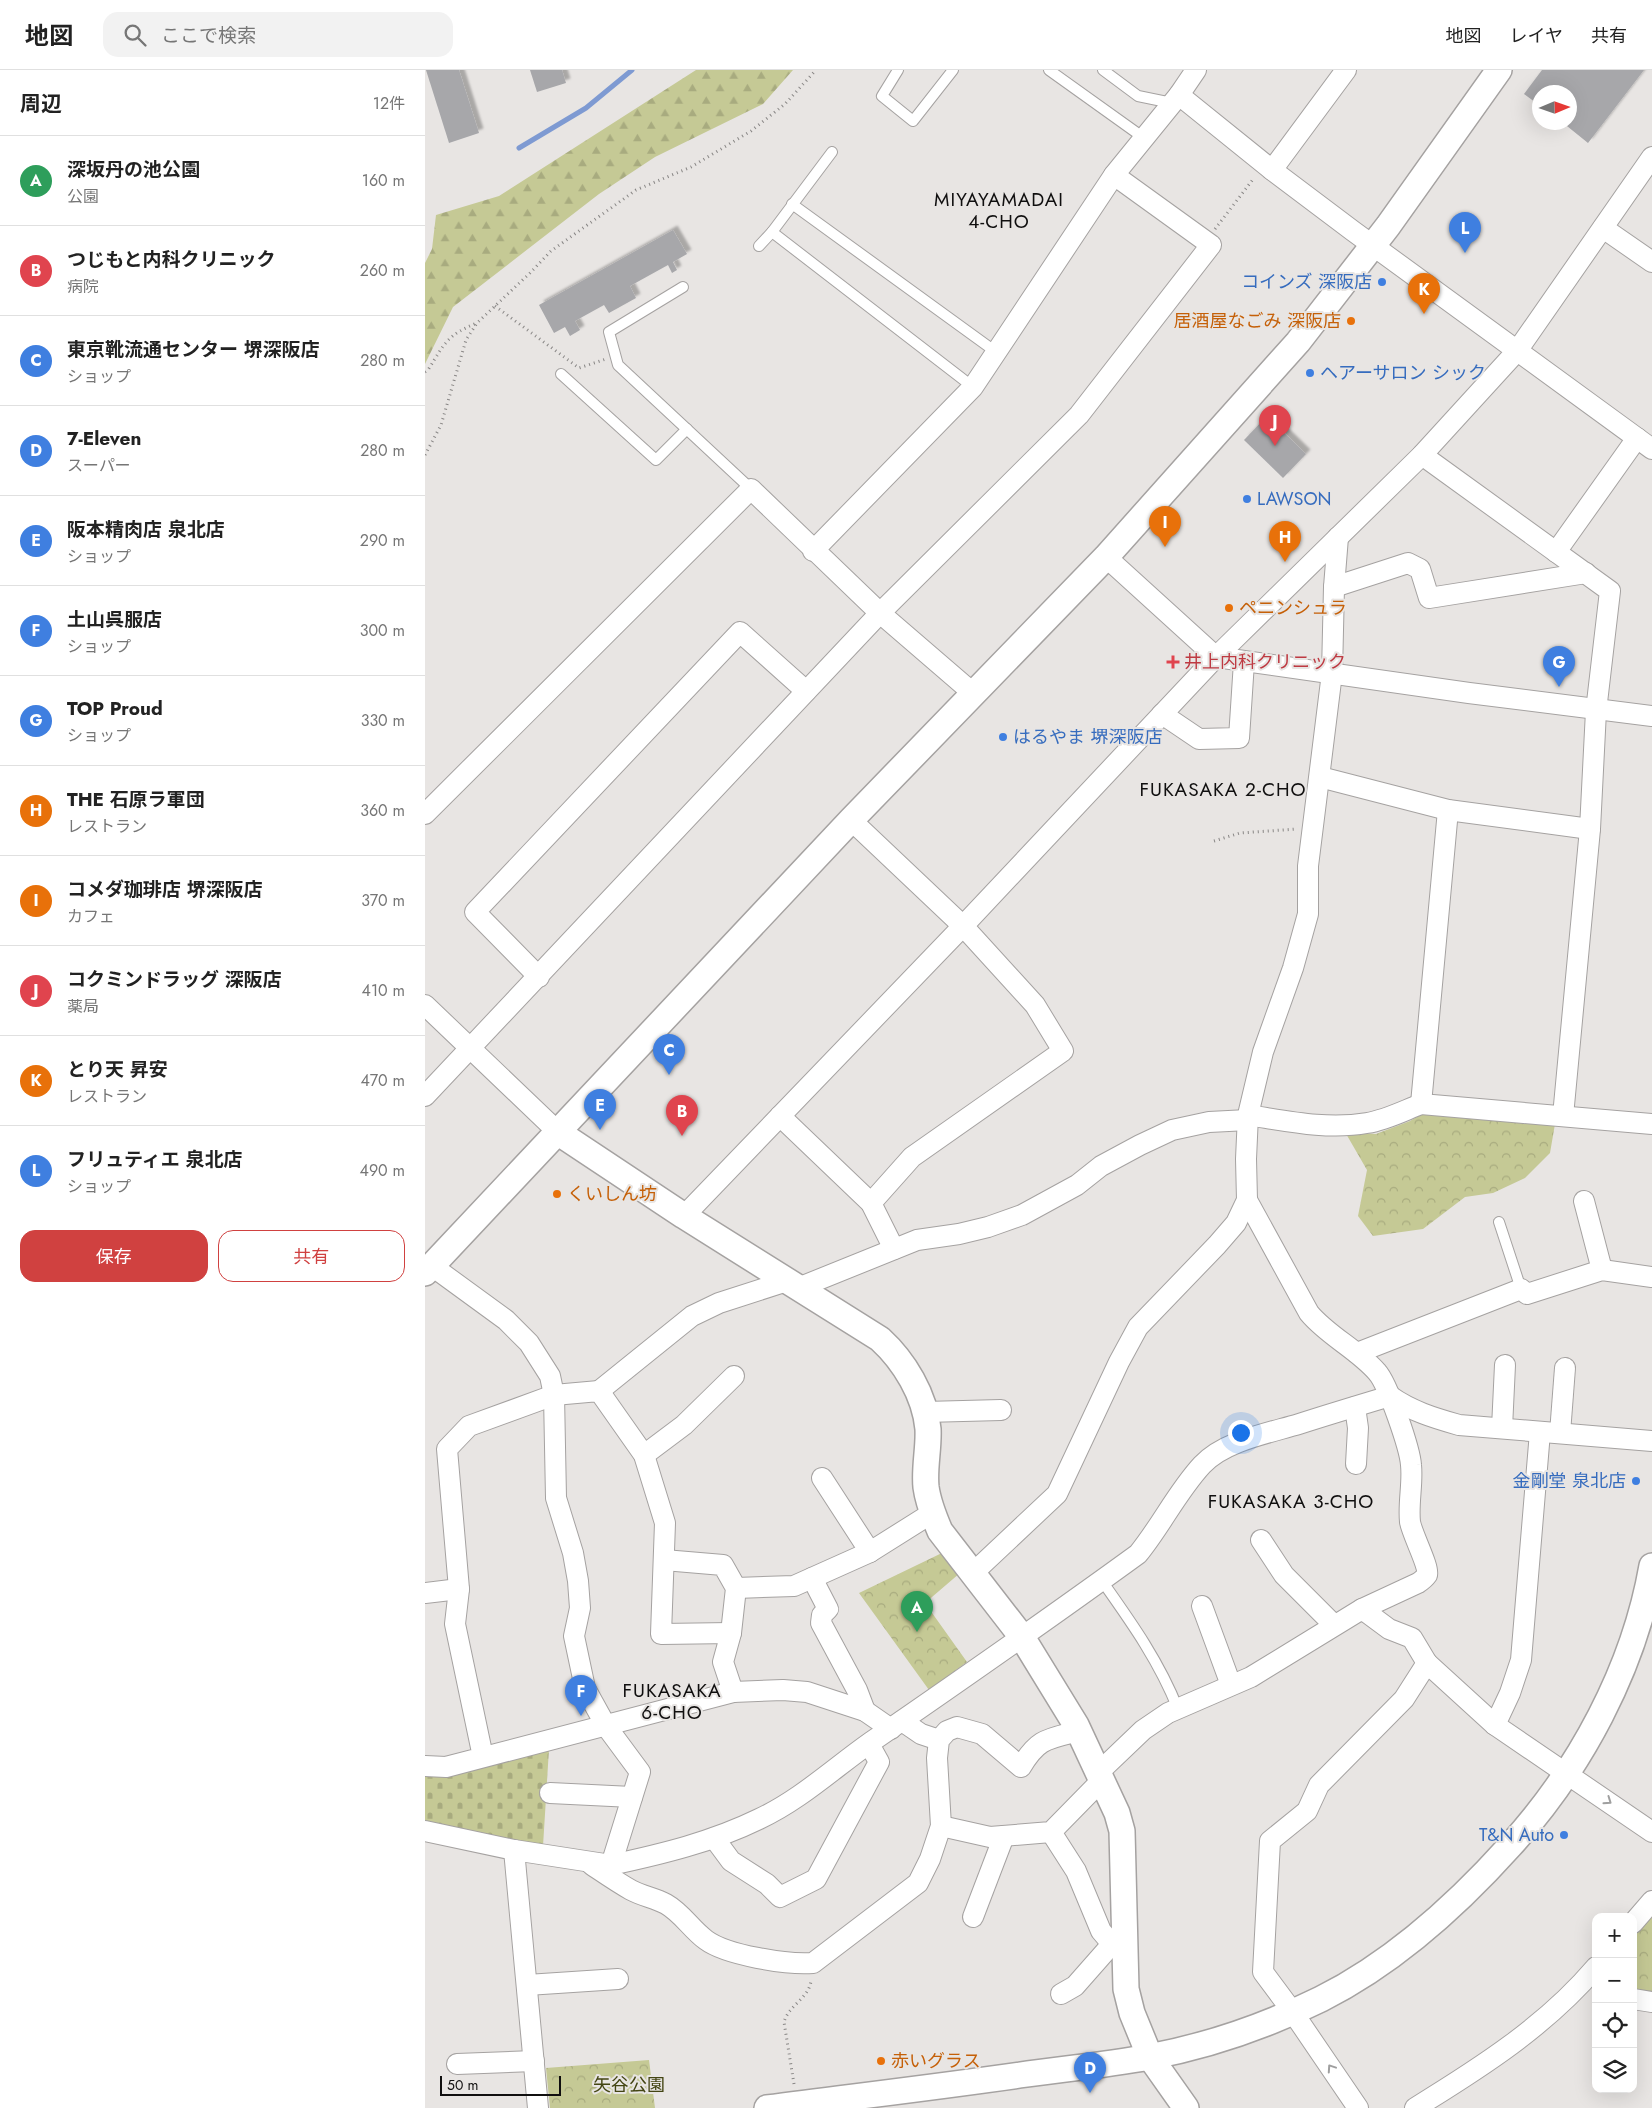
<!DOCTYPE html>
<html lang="ja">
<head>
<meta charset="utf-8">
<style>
  :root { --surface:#fff; --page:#f2f2f2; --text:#222; --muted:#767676; --line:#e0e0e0; --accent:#d04140 }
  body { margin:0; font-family:Jost,"Noto Sans JP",sans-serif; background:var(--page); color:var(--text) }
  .controls { position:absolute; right:15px; bottom:15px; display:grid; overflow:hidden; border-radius:10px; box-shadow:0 5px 20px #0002 }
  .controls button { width:45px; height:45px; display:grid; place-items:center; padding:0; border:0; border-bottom:1px solid var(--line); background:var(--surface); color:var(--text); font:25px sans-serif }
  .compass { position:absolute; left:1107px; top:15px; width:45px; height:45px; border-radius:50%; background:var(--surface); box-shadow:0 5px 20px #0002; rotate:88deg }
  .scale { position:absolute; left:15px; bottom:12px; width:121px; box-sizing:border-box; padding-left:5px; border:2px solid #100f0f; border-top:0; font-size:14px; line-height:18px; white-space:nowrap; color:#100f0f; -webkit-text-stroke:4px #e8e5e3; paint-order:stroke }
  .you { position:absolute; left:815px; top:1362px; width:18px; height:18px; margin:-12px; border:4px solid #fff; border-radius:50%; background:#1a73e8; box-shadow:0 0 0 8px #1a73e833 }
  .badge { display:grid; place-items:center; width:32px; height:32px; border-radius:50%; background:var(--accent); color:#fff; font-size:16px; font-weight:700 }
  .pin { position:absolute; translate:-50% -41px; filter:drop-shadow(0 1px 2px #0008) }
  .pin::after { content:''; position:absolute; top:26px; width:18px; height:15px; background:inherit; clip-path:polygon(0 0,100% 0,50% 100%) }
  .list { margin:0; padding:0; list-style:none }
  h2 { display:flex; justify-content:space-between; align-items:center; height:65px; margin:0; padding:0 20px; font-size:21px }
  h2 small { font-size:16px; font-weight:400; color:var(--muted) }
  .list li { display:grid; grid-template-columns:32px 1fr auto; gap:15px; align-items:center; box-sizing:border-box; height:90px; padding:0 20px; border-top:1px solid var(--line) }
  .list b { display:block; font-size:19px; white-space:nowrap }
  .list p { margin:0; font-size:16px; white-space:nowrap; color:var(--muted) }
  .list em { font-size:16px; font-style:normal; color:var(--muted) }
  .actions { display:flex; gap:10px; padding:15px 20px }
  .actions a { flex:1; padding:11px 0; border:1px solid var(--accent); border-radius:15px; text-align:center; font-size:18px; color:var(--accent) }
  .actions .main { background:var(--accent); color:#fff }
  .icon { flex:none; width:28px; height:28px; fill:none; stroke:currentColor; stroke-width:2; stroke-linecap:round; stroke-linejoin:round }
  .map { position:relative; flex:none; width:1227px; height:2038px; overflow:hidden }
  header { display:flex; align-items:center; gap:30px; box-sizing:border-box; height:70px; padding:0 25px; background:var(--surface); border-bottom:1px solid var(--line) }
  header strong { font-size:24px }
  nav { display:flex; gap:28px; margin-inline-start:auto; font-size:18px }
  .search { width:350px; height:45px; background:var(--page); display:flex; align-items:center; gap:12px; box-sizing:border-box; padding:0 18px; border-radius:15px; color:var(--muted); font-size:19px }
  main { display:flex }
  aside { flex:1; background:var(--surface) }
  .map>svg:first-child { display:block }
  .forest { fill:url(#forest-firs) }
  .cemetery { fill:url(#cemetery-stones) }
  .park { fill:url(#park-crowns) }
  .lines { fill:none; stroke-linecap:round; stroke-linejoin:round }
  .stream { stroke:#7e9ad2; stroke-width:5 }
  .building { fill:#a7a7aa; filter:url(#shadow) }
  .service-casing { stroke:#a5a2a1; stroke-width:12 }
  .minor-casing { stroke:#a5a2a1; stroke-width:22 }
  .tertiary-casing { stroke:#a5a2a1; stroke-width:28 }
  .path { stroke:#888685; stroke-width:3; stroke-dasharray:1 4; stroke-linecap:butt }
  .service { stroke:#fff; stroke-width:10 }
  .minor { stroke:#fff; stroke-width:20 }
  .tertiary { stroke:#fff; stroke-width:25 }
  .oneway { stroke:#9f9f9f }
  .shop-dot { fill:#3f7fe0; stroke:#e8e5e3; stroke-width:2 }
  .food-dot { fill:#e8710a; stroke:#e8e5e3; stroke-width:2 }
  .health-dot { fill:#e0444e; stroke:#e8e5e3; stroke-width:2 }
  .labels { text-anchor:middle; stroke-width:4; stroke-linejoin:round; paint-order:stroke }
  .shop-label { font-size:18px; fill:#366cbe; stroke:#e8e5e3; text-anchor:end }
  .food-label { font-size:18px; fill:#c56008; stroke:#e8e5e3; text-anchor:start }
  .health-label { font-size:18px; fill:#be3a42; stroke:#e8e5e3; text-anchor:start }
  .park-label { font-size:18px; fill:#434513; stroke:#e8e5e3 }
  .neighbourhood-label { font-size:19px; letter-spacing:1px; fill:#100f0f; stroke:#e8e5e3 }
</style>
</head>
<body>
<header>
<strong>地図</strong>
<div class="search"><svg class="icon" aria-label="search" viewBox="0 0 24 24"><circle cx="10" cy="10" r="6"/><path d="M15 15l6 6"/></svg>ここで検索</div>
<nav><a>地図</a><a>レイヤ</a><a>共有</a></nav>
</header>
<main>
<aside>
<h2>周辺<small>12件</small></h2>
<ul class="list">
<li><span class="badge" style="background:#2e9e5b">A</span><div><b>深坂丹の池公園</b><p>公園</p></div><em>160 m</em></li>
<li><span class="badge" style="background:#e0444e">B</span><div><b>つじもと内科クリニック</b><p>病院</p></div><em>260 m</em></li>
<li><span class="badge" style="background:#3f7fe0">C</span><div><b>東京靴流通センター 堺深阪店</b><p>ショップ</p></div><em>280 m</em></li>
<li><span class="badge" style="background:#3f7fe0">D</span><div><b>7-Eleven</b><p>スーパー</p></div><em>280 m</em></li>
<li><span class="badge" style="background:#3f7fe0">E</span><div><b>阪本精肉店 泉北店</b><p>ショップ</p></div><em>290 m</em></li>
<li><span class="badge" style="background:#3f7fe0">F</span><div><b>土山呉服店</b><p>ショップ</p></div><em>300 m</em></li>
<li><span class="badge" style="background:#3f7fe0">G</span><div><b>TOP Proud</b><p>ショップ</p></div><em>330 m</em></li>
<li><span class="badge" style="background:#e8710a">H</span><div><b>THE 石原ラ軍団</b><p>レストラン</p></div><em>360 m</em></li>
<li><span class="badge" style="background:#e8710a">I</span><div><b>コメダ珈琲店 堺深阪店</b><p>カフェ</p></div><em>370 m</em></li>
<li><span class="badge" style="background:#e0444e">J</span><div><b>コクミンドラッグ 深阪店</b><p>薬局</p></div><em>410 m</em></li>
<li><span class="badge" style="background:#e8710a">K</span><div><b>とり天 昇安</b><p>レストラン</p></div><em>470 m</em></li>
<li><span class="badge" style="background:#3f7fe0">L</span><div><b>フリュティエ 泉北店</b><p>ショップ</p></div><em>490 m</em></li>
</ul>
<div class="actions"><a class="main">保存</a><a>共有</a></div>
</aside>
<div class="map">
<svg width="1227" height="2038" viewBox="0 0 1227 2038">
  <defs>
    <pattern id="forest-firs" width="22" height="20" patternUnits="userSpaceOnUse" patternTransform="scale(1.25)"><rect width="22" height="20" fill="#c5c995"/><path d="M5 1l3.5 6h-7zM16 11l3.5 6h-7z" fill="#a8ab7f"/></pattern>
    <pattern id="cemetery-stones" width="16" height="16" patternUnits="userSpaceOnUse" patternTransform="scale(1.25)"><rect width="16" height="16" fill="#c5c995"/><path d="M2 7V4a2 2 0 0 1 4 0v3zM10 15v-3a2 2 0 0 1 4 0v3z" fill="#a8ab7f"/></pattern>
    <pattern id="park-crowns" width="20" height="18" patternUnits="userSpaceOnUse" patternTransform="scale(1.25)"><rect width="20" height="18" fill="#c5c995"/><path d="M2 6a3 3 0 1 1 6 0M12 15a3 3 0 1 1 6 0" fill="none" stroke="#a8ab7f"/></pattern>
    <filter id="shadow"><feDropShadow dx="4.5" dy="-4.5" stdDeviation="1" flood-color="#0004"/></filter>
  </defs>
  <rect width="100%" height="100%" fill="#e8e5e3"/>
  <polygon class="forest" points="271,0 368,0 338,34 230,87 174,124 28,237 0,294 0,193 7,179 11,145 74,126"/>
  <polygon class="cemetery" points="124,1679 118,1776 0,1753 0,1705"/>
  <g class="park">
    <polygon points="1000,1042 1130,1054 1125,1083 1100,1108 1068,1123 1040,1127 998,1159 948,1166 933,1146 942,1100 920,1062 951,1064 985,1051"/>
    <polygon points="519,1482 535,1503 500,1533 542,1592 504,1620 434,1523"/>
    <polygon points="1227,1842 1227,1926 1208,1923 1208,1865"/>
    <polygon points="224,1990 230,2038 125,2038 121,1998"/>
  </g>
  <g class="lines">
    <polyline class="stream" points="94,78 161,38 207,0"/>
  </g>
  <g class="building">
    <polygon points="1,0 34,0 54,63 24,73"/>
    <polygon points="105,0 137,0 141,13 112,22"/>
    <polygon points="1117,0 1219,0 1163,73 1137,52 1144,52 1144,22 1114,22 1114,35 1099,24"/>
    <polygon points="248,160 262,184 248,192 252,200 247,203 243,195 205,216 211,228 184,243 179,235 150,251 155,260 145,266 140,257 129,263 114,235"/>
    <polygon points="842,346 881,384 858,408 819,370"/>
  </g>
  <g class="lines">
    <defs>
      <g id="service">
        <polyline points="473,0 457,26 488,51 528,0"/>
        <polyline points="624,0 719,68"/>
        <polyline points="678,0 713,26 747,33"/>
        <polyline points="367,134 571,282"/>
        <polyline points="347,162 548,317"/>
        <polyline points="334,176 347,162 407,82"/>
        <polyline points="258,217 184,262 193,295 326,419"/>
        <polyline points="136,304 231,390 262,359"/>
        <polyline points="1074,1152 1096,1219"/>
        <path d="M677,1511C706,1552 734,1591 753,1639"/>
      </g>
      <g id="minor">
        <polyline points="754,25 847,100 928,161 1227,379"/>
        <polyline points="847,100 921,0"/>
        <polyline points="1178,158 1227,192"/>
        <polyline points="997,385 1185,521 1171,641 1165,759 1138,1046"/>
        <polyline points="388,481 548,317 689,105 754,25 771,0"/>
        <polyline points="1131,482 1212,368"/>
        <polyline points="681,487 791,587 1044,623 1227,646"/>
        <polyline points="909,517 983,493 995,499 1004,528 1161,503"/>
        <polyline points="737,644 774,669 814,668 819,592"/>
        <polyline points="895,707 1023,740 1165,759"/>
        <polyline points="1023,740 996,1034 1227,1054"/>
        <polyline points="0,744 326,419 455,543 549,624"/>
        <polyline points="426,750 538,856 610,935 638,981 487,1087 446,1133"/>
        <polyline points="114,907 50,842 315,562 381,621"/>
        <polyline points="0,935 134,1063"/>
        <polyline points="0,1026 455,543 654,345 786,175 689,105"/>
        <path d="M823,1045C862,1051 902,1060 942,1053C961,1050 978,1041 996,1034"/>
        <polyline points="355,1046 446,1133 469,1179"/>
        <path d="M822,1130L884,1243C903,1266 932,1279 952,1302C963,1314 985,1379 986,1395C988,1413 983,1433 985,1452C987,1464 1005,1498 1002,1505C1000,1508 996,1511 993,1513L937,1539"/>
        <polyline points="1159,1131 1177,1200"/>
        <polyline points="259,1146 538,856 791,587 997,385 1092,281 1227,87"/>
        <polyline points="373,1218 492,1170 534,1164 563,1157 597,1145 652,1115 676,1096 715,1075 747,1060 784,1052 823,1050"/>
        <polyline points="932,1283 1096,1219 1102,1224 1177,1200 1227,1207"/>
        <polyline points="174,1321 267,1246 294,1233 362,1211"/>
        <polyline points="930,1337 933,1358 931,1394"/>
        <polyline points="500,1342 576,1340"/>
        <polyline points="1077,1358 1080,1295"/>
        <polyline points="1135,1363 1140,1298"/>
        <polyline points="219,1385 259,1355 309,1306"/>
        <polyline points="397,1408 445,1482"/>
        <polyline points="836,1470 859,1505 909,1555"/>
        <polyline points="239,1490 298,1495 311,1518 306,1563"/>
        <polyline points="548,1503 632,1424 694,1292 713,1257 792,1175 811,1153 822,1130 821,1089 823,1045 838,982 868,898 883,844 883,796 907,603 909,517 913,467"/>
        <polyline points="387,1508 403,1539 397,1545 396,1553 432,1620 440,1641"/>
        <polyline points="311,1518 369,1516 445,1482 507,1443"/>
        <polyline points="0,1523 34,1519"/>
        <polyline points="777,1536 806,1615"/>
        <polyline points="308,1622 358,1620 382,1622 440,1641 466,1659"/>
        <polyline points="477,1651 496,1664 514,1670"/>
        <polyline points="1070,1655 1085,1623 1096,1590 1115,1362"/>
        <polyline points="0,1696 21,1697 308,1622 298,1592 306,1563 236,1564 240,1453 219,1385 174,1321 129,1325 44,1356 22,1379 34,1519 30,1554 58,1687"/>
        <polyline points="673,1703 718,1660 743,1643 826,1607 937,1539 964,1559 987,1568 1002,1593"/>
        <polyline points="125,1723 207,1727"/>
        <polyline points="516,1756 565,1767 626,1762 677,1710"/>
        <polyline points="0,1761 89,1780 186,1795 215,1702 181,1656 160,1618 149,1566 155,1538 153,1511 148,1483 131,1428 129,1325 125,1306 104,1273 81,1250 7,1196"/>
        <polyline points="626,1762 651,1801 676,1861 687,1874 700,1873"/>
        <polyline points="289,1768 306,1791 342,1814 355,1827 391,1809 454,1692 444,1674"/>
        <polyline points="89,1780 113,2038"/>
        <path d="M167,1795C179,1803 192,1812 206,1820C217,1826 230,1828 241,1834C257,1843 266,1859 281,1870C301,1885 362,1895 388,1893L493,1813L505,1789L516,1756L512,1688L514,1670L522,1661L532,1657L557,1664L596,1697C613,1668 623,1669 654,1661"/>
        <path d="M186,1795C237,1784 287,1772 334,1749C375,1730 409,1698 446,1672C536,1610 625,1548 713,1484C736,1456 752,1422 777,1395C799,1371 844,1363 874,1354C905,1344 935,1335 965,1326C986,1341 1009,1348 1034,1355L1227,1371"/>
        <polyline points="548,1847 579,1766"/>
        <polyline points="1208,1853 1227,1831"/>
        <polyline points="102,1915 193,1909"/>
        <polyline points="636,1924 650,1916 687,1874"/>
        <polyline points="1208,1929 1227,1932"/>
        <polyline points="32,1994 109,1991"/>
        <polyline points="933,2038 867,1941 838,1902 845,1771 882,1741 894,1715 979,1629 1002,1593 1070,1655 1227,1762"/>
        <path d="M990,2038C1055,1998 1121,1956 1171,1897"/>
      </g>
      <g id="tertiary">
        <path d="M134,1063L259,1146L455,1269C479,1291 500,1325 503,1359C504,1378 499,1398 501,1417C503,1432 509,1447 515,1461L597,1567L651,1655L692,1743L697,1761L701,1919L707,1943L725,1987L761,2038"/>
        <polyline points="0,1203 426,750 681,487 873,272 963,156 1074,0"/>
        <path d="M342,2038C426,2027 511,2017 595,2005C638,1999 682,1995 724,1987C783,1976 843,1955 896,1929C968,1893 1032,1835 1085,1776C1155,1699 1209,1599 1227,1496"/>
      </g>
    </defs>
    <use href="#service" class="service-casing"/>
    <use href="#minor" class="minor-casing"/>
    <use href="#tertiary" class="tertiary-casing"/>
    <g class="path">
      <polyline points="790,159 829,108"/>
      <polyline points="70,236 154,298 181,289"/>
      <path d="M0,302L3,300C20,273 22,265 52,253"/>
      <polyline points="0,385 16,355 41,270 52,253 105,203 126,181 211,120 266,97 326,61 360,34 391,0"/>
      <polyline points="789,771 815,763 872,759"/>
      <path d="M369,2014L359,1952C363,1936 384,1928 386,1911"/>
    </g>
    <use href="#service" class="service"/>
    <use href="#minor" class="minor"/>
    <use href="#tertiary" class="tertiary"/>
  </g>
  <defs><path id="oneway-chevron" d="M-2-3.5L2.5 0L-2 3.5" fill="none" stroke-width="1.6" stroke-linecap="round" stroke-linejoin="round" transform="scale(1.25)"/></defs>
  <g class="oneway">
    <use href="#oneway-chevron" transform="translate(1183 1731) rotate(35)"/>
    <use href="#oneway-chevron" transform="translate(906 1998) rotate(-124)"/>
  </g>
  <g class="shop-dot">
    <circle cx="957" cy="212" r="5"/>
    <circle cx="885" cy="303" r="5"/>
    <circle cx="822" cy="429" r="5"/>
    <circle cx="578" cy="667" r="5"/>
    <circle cx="1211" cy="1411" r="5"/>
    <circle cx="1139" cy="1765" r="5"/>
  </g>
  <g class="food-dot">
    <circle cx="926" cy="251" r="5"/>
    <circle cx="804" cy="538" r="5"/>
    <circle cx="132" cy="1124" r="5"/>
    <circle cx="456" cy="1991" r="5"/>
  </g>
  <path class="health-dot" d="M745.5 584.5h5v5h5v5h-5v5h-5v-5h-5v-5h5z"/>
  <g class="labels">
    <g class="shop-label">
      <text x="947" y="218">コインズ 深阪店</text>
      <text x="895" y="309" text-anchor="start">ヘアーサロン シック</text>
      <text x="832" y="435" text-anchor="start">LAWSON</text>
      <text x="588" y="673" text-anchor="start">はるやま 堺深阪店</text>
      <text x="1201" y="1417">金剛堂 泉北店</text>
      <text x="1129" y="1771">T&amp;N Auto</text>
    </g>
    <g class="food-label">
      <text x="916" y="257" text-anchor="end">居酒屋なごみ 深阪店</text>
      <text x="814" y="544">ペニンシュラ</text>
      <text x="142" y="1130">くいしん坊</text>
      <text x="466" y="1997">赤いグラス</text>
    </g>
    <g class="health-label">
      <text x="759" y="598">井上内科クリニック</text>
    </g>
    <g class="park-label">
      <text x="204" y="2021">矢谷公園</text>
    </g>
    <g class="neighbourhood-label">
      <text x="574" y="136">MIYAYAMADAI<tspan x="574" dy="22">4-CHO</tspan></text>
      <text x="798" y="726">FUKASAKA 2-CHO</text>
      <text x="866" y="1438">FUKASAKA 3-CHO</text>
      <text x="247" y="1627">FUKASAKA<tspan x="247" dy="22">6-CHO</tspan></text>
    </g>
  </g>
</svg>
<div class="controls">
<button>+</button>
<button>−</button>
<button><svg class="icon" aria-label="locate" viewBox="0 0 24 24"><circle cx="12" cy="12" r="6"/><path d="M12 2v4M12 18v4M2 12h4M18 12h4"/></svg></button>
<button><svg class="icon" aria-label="layers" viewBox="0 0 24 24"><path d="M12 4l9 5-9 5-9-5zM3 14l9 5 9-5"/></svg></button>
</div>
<svg class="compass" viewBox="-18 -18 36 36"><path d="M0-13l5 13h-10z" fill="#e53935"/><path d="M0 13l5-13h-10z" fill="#767676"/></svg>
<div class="scale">50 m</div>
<div class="you"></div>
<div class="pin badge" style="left:492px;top:1562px;background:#2e9e5b">A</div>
<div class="pin badge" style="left:257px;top:1066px;background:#e0444e">B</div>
<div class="pin badge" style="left:244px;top:1005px;background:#3f7fe0">C</div>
<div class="pin badge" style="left:665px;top:2023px;background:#3f7fe0">D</div>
<div class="pin badge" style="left:175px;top:1060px;background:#3f7fe0">E</div>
<div class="pin badge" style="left:156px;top:1646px;background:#3f7fe0">F</div>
<div class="pin badge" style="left:1134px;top:617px;background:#3f7fe0">G</div>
<div class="pin badge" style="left:860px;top:492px;background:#e8710a">H</div>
<div class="pin badge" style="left:740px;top:477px;background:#e8710a">I</div>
<div class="pin badge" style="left:850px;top:376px;background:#e0444e">J</div>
<div class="pin badge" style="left:999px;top:244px;background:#e8710a">K</div>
<div class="pin badge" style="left:1040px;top:183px;background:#3f7fe0">L</div>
</div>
</main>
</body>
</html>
